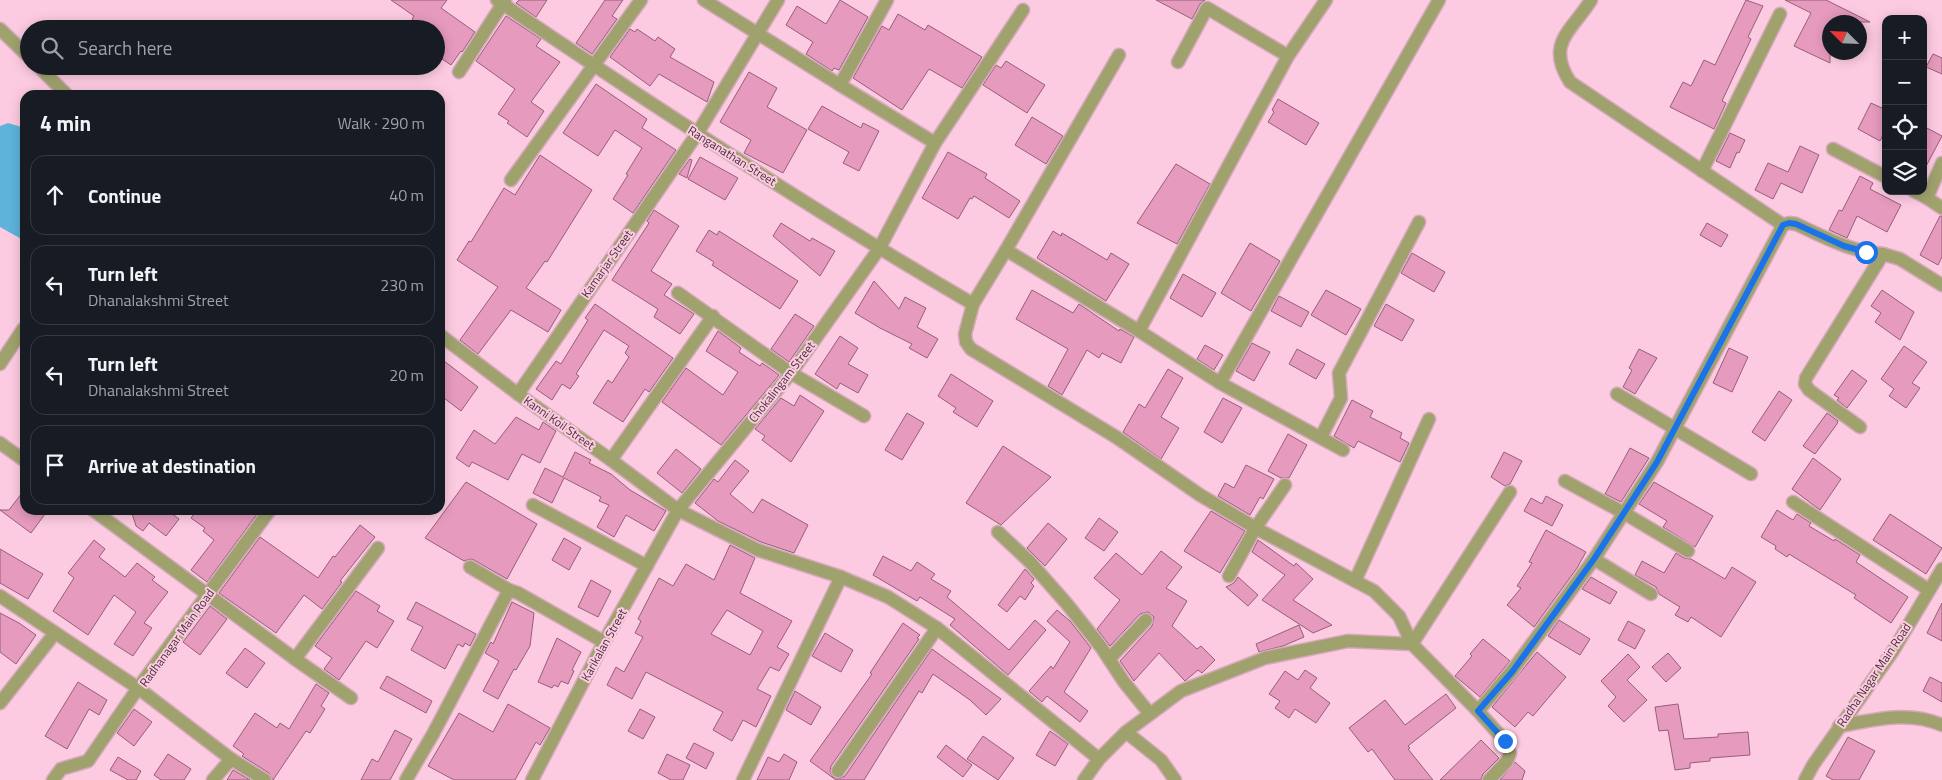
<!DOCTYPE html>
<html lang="en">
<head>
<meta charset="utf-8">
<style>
  :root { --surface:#171b24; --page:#20242c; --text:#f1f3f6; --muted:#9ea1a6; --line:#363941 }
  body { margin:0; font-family:"Titillium Web",sans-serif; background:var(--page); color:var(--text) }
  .controls { position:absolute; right:15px; top:15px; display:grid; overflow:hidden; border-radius:10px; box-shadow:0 2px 12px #0003 }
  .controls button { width:45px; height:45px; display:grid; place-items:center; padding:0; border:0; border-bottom:1px solid var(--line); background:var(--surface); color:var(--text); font:25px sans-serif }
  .compass { position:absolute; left:1822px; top:15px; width:45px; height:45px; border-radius:50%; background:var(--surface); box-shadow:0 2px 12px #0003; rotate:294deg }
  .stop { position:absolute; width:15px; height:15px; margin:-11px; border:4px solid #1a73e8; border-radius:50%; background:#fff }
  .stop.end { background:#1a73e8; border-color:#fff; box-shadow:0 1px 5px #0008 }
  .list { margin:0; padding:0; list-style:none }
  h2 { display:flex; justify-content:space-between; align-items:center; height:65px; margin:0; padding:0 20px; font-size:21px }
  h2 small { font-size:16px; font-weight:400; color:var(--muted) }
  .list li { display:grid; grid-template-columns:32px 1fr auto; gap:15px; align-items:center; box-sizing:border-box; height:80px; margin:0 10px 10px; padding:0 10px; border:1px solid var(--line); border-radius:15px }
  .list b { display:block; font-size:19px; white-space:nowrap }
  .list p { margin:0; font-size:16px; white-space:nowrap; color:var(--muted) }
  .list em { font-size:16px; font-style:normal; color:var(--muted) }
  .icon { flex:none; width:28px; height:28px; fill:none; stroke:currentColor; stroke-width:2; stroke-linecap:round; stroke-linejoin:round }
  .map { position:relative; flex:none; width:1942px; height:780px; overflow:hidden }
  .search { position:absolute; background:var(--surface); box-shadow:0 2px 12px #0003; left:20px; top:20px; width:425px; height:55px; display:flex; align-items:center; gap:12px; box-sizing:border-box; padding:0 18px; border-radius:28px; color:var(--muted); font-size:19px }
  .panel { position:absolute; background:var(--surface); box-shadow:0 2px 12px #0003; left:20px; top:90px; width:425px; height:425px; border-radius:15px }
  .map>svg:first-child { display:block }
  .water { fill:#5db3da }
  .building { fill:#e69abe; stroke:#965f79; fill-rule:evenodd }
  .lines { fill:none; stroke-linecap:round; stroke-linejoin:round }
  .minor-casing { stroke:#d5a9bc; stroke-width:15 }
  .minor { stroke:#a0a26d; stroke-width:12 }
  .route { stroke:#1a73e8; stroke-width:6 }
  .labels { text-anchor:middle; stroke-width:4; stroke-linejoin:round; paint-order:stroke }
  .street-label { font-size:12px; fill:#48303b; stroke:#fdcbe1 }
</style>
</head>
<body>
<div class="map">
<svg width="1942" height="780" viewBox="0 0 1942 780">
  <rect width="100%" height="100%" fill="#fdcbe1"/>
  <polygon class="water" points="8,123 25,128 25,241 0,227 0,126"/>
  <g class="building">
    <polygon points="391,0 447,0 441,8 475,32 462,52 461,51 451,65 436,55 436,29 426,29 412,19 414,16"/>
    <polygon points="519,0 547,0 536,17 516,3"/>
    <polygon points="605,0 623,0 612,16 617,19 592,54 576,43"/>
    <polygon points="840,0 868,17 839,70 834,68 832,71 806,54 813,42 786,25 797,6 826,24"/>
    <polygon points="1156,0 1205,0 1200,4 1192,19"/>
    <polygon points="1746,0 1763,6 1748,37 1751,39 1722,101 1726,103 1714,129 1670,107 1683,82 1691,86 1704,60 1715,65"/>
    <polygon points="1785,0 1826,0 1870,22 1830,22 1830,63 1794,46 1811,13"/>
    <polygon points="898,14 925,30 928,25 982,57 962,88 929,69 902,110 853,78 882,26 889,30"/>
    <polygon points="506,16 541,39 536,46 560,62 531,102 544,111 527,137 507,123 509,121 498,114 515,89 476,61"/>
    <polygon points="630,29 635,32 637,29 655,41 658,37 675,49 670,57 714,82 707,102 659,74 650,86 610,57"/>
    <polygon points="1933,54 1942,58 1942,74 1926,67"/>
    <polygon points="1006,61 1045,85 1027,113 983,85 996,65 1001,68"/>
    <polygon points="749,72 777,88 767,107 807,130 783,173 744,153 751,140 720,122"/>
    <polygon points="596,84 647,119 642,128 676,150 633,213 613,199 628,175 626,174 642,148 615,130 598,156 563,133"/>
    <polygon points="1278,99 1319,123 1306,145 1268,122 1274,112 1272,110"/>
    <polygon points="1871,103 1886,110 1886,129 1880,141 1858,129"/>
    <polygon points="822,106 861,128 863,123 879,131 859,171 843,163 849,152 808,129"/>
    <polygon points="1032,117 1063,136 1046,164 1015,145"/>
    <polygon points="1923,126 1942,136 1923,172"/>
    <polygon points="1730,133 1745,140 1739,153 1737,152 1730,168 1716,161"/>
    <polygon points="1800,146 1819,155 1802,193 1781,183 1773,199 1755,190 1768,163 1788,172"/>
    <polygon points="948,152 987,174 985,178 1020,201 1009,218 974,196 972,199 970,198 958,219 922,198"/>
    <polygon points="540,155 592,190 547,262 545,261 526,288 561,310 548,332 511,310 478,354 460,340 498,287 457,260 469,241 471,242 504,188 515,195"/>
    <polygon points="700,157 738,178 725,200 688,179"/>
    <polygon points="690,159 692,160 687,178 679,174"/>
    <polygon points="1176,164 1210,184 1177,244 1137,223"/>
    <polygon points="1860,176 1873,183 1870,189 1901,205 1887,232 1857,216 1847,238 1829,230 1839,210 1842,211"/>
    <polygon points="654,210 679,226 651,271 672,284 664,295 694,314 680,334 654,317 658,309 612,280 649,223 647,221"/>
    <polygon points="1940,216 1942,216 1942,257 1938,265 1920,255"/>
    <polygon points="781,223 810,241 812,238 835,251 820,276 773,236"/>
    <polygon points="1707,223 1728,235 1721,247 1700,235"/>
    <polygon points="709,230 717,235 719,231 798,281 780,309 712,265 714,262 696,251"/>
    <polygon points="1053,231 1061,236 1062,233 1107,260 1111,253 1129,264 1106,301 1037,258"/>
    <polygon points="1250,243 1280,261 1251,311 1221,293"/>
    <polygon points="1412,253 1445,272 1434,292 1401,273"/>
    <polygon points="1183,274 1216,293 1202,317 1170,298"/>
    <polygon points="874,281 899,309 905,297 926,308 917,327 938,339 927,358 909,348 912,344 880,328 855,313"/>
    <polygon points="1032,290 1073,313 1079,304 1119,331 1120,329 1134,337 1121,363 1102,353 1099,358 1087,350 1062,395 1048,386 1068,349 1016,319"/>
    <polygon points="1326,290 1361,309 1346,335 1311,315"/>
    <polygon points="1882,290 1914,312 1900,340 1875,322 1881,313 1871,306"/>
    <polygon points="1279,296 1309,312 1301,327 1271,311"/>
    <polygon points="595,304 673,358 649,392 645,389 623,422 593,403 608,380 612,383 629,357 625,353 629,346 604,330 576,374 579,376 570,389 562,384 552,400 536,389 556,361 561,364 588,320 585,318"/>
    <polygon points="1386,304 1414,320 1402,341 1374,326"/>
    <polygon points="795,314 814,326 789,362 771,349"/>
    <polygon points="718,331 741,348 739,352 760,366 762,363 779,375 721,445 662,402 686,368 723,395 738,372 706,351"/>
    <polygon points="840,336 858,348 848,364 868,375 858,393 840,383 837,389 815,374"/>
    <polygon points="1252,343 1270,352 1254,381 1236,371"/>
    <polygon points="1205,345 1223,355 1214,370 1197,359"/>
    <polygon points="1904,346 1927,362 1912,383 1920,388 1906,408 1889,396 1894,389 1881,379"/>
    <polygon points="1729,348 1748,357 1732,392 1713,383"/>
    <polygon points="1297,349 1325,364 1316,379 1289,364"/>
    <polygon points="1639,349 1657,358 1635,394 1623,387 1632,370 1629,368"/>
    <polygon points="440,358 478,387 461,411 440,395"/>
    <polygon points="1168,369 1183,378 1161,417 1179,428 1161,459 1123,432 1139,404 1145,408"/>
    <polygon points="1852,370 1867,381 1847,408 1837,400 1839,398 1834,395"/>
    <polygon points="951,374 993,401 977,427 953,412 956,408 938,396"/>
    <polygon points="1779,391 1792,400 1765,441 1752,432"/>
    <polygon points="800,395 824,411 791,462 762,440 765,436 755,429 781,398 794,406"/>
    <polygon points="1223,398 1242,408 1222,443 1204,432"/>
    <polygon points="1352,400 1373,411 1370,417 1402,433 1400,438 1409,443 1400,462 1358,441 1354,448 1334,436"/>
    <polygon points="907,413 924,423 902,460 885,450"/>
    <polygon points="1827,413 1838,421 1837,424 1815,454 1803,446"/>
    <polygon points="516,417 539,430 543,422 556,431 540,463 522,454 508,480 472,462 469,467 456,458 474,430 495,444"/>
    <polygon points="1288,434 1307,445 1289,478 1281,478 1268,471"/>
    <polygon points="1003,446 1051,477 1001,525 966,503"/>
    <polygon points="1630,448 1649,458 1621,502 1605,494"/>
    <polygon points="676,449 701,469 682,493 657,473"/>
    <polygon points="575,452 591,460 589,463 611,474 630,490 666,511 654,531 626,515 614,537 597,527 609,505 599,501 601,497 564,478 552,503 533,493 545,468 563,477"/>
    <polygon points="1504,452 1522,461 1510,484 1505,486 1491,477"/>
    <polygon points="1813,458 1841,479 1820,510 1792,489"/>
    <polygon points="735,460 749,471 730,494 753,513 762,499 808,525 794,553 761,542 718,521 695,503 714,479 718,482"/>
    <polygon points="1246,465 1274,479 1263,499 1260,497 1250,515 1218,496 1225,483 1234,488"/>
    <polygon points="466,482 537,524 507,579 474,560 470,559 464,561 425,538"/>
    <polygon points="1654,482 1713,516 1695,547 1663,527 1667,521 1639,504"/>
    <polygon points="25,489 25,510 48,510 31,533 0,510 9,510"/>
    <polygon points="1546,496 1563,505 1552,526 1524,511 1531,498 1542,504"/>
    <polygon points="131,510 167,510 179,519 166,536 149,523 143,531 136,526"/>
    <polygon points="197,510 260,510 207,582 191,570 214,540 203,531 205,528 191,518"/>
    <polygon points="1777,510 1793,520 1797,514 1811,523 1809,526 1834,541 1835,539 1860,555 1856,562 1908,597 1891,623 1854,598 1856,595 1789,554 1787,557 1775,549 1776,546 1761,537"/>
    <polygon points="1211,511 1245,531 1220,573 1184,551"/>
    <polygon points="1890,514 1942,548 1926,574 1873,540"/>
    <polygon points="1099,518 1118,532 1104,551 1085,538"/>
    <polygon points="1048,523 1067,539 1045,566 1027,548"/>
    <polygon points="360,525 375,537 340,581 342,582 322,609 304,595 276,633 219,593 260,537 318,578 333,556 335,557"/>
    <polygon points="1546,530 1586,552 1577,568 1534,627 1507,605 1521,588 1517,586 1532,563 1529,562"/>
    <polygon points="564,538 581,548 569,570 552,560"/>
    <polygon points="94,540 105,549 99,557 125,577 137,563 155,577 152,580 168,592 144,623 152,628 133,656 114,644 136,612 114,595 88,635 53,611 74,578 68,573"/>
    <polygon points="1258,540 1294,566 1296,563 1313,579 1293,600 1332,625 1313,633 1262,600 1285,575 1252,552"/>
    <path d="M730,545L755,558L740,593L792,621L777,647L789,654L779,671L770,667L757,689L771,696L756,727L743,720L732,741L713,730L723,712L646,672L632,699L607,685L616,667L624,672L643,637L635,633L641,621L638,619L659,578L673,586L686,564L714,580ZM727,610L763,631L750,655L711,634Z"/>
    <polygon points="0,549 43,574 28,599 0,583"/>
    <polygon points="1161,551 1182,567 1166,588 1187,601 1172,626 1197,649 1201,646 1215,660 1202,673 1198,670 1185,681 1159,653 1134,681 1120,661 1152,626 1154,617 1148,612 1140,614 1110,646 1097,629 1120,600 1094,578 1116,553 1142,575"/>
    <polygon points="1676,553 1684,558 1691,559 1725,579 1732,567 1756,582 1721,637 1691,617 1688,622 1675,615 1680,607 1659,594 1656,587 1635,575 1642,561 1664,573"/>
    <polygon points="883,556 911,571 917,562 935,574 931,579 951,591 947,597 1009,650 1035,620 1046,630 1008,675 950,625 955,619 920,597 917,601 873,575"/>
    <polygon points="1025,569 1034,579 1031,583 1034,586 1025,600 1020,596 1007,612 998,605"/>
    <polygon points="1238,577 1258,595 1248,606 1226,587 1234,583"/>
    <polygon points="1591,577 1617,592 1610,604 1582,589"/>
    <polygon points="591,580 611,591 598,617 578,607"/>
    <polygon points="356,591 380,606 377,611 394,621 377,648 366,641 339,680 324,669 332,658 315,646"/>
    <polygon points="416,602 476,634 470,646 465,643 463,647 458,644 445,669 411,650 423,627 407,619"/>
    <polygon points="512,602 534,613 530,646 516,670 514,669 498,699 483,691 499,661 485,653 491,642 493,644"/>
    <polygon points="1942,603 1942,641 1927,633"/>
    <polygon points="210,606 227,619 200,655 183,642"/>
    <polygon points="1057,610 1070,621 1091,648 1064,692 1088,711 1080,722 1047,696 1042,702 1029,691 1051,666 1053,669 1070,642 1047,621"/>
    <polygon points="0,613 19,623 36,635 16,664 0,652"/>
    <polygon points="1559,620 1590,639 1580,655 1548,636"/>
    <polygon points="1628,621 1645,630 1635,649 1618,640"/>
    <polygon points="903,623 920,635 917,638 919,639 831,766 830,771 833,777 838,779 845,776 932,649 1001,699 986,715 970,700 933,674 922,693 919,691 864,780 836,780 810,761 872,674 870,673"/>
    <polygon points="1299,625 1304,637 1283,646 1259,652 1256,644"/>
    <polygon points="825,633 853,650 841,672 812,656"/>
    <polygon points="557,638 581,652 572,670 574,671 568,684 561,681 558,687 554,685 552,688 538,682"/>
    <polygon points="1483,639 1510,661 1480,697 1455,676 1472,656 1470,654"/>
    <polygon points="245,648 265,663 247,688 226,673"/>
    <polygon points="1537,652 1566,677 1533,716 1528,712 1515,727 1492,707"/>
    <polygon points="1668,653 1681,668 1666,682 1652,667"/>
    <polygon points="1628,654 1640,667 1627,680 1647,700 1624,722 1608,706 1616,697 1601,681"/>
    <polygon points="1305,670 1317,678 1310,688 1330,703 1316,723 1295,709 1289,718 1275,708 1280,701 1269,694 1285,671 1298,680"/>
    <polygon points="387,676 432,701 426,713 380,688"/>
    <polygon points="1930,677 1942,683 1942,702 1923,691"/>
    <polygon points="78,682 107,700 99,715 89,709 67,749 45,736"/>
    <polygon points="316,684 329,693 321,706 325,709 310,733 306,731 273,780 269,773 242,756 244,754 233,746 255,713 277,728 280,723 289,729"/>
    <polygon points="795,691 821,707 811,725 786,710"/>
    <polygon points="1446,694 1456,708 1408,746 1410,748 1408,749 1433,780 1395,780 1372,749 1368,752 1349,728 1385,700 1405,725"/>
    <polygon points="508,704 550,728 540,745 536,742 515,780 454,780 428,766 459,713 493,732"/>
    <polygon points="1678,704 1684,739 1718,737 1718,734 1748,732 1750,755 1710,758 1710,761 1690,763 1690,768 1675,770 1668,730 1659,731 1655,707"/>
    <polygon points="134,709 152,722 134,746 117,733"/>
    <polygon points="640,709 655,717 643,739 628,731"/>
    <polygon points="395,730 412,739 390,780 361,780 372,759 378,762"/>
    <polygon points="1050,731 1068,744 1055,766 1036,755"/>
    <polygon points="983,736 1014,758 998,780 967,759"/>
    <polygon points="1848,737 1875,751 1859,780 1833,780 1826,776"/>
    <polygon points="1481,740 1499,758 1483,774 1481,780 1440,780"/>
    <polygon points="694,743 714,753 706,769 686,758"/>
    <polygon points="946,745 972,765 963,777 937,757"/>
    <polygon points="168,754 191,769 184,780 161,780 154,775"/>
    <polygon points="667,754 690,765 683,780 671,780 658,773"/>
    <polygon points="784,754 797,762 789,780 757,780 768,757 779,762"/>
    <polygon points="118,757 141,771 136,780 128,780 110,770"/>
    <polygon points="1515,762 1525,771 1522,780 1500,780"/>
    <polygon points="233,770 250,780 227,780"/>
  </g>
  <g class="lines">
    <defs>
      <g id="minor">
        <path d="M497,0C653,106 810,209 973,304"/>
        <polyline points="704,0 840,85 887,0"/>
        <path d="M1591,0C1572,31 1545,43 1570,82L1783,225"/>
        <polyline points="0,29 29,57"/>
        <polyline points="1119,55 1006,250 973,304 965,334 966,342 971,349 1116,437 1200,495 1261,531 1374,591 1399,616 1412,644 1348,641 1265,658 1181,691 1126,732"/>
        <polyline points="1288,56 1326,0"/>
        <polyline points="38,66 67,95"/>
        <polyline points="459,72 505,0"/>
        <polyline points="840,85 935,143 1023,10"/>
        <polyline points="1833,149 1886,177"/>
        <polyline points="1942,163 1927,198 1942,208"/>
        <polyline points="1702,171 1780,14"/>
        <polyline points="511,180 641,0"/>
        <polyline points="1914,191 1927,198"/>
        <path d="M1783,225L1789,223L1796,224C1824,237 1851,252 1883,254"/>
        <polyline points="1006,250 1139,331 1288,56 1207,8 1178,62"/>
        <polyline points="678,293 791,373 864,416"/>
        <polyline points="1139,331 1220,383 1343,450"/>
        <polyline points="440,335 518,394 611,460 678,510 758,550 841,577 743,780"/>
        <polyline points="0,364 23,329"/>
        <polyline points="1220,383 1439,0"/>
        <polyline points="518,394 697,134 778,0"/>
        <polyline points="1617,394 1751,474"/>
        <polyline points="1860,427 1809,390 1805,384 1806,378 1883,254 1900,259 1942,285"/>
        <polyline points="1321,437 1341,398 1339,373 1419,222"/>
        <polyline points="0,443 25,461"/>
        <polyline points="611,460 713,316"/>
        <polyline points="1565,481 1624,513 1688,551"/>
        <polyline points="1793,502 1929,590"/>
        <polyline points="533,505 647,566"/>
        <polyline points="93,510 295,659 351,698"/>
        <polyline points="998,532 1030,562 1067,604 1101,647 1124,682 1150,714"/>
        <polyline points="1594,559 1651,594"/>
        <polyline points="470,567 509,590"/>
        <polyline points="1229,576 1256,527 1285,485"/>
        <polyline points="841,577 888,597 937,628 1099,759"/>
        <polyline points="1355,581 1429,419"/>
        <polyline points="0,596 138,688 88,761 61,769 53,780"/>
        <polyline points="295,659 378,548"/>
        <polyline points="1109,659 1146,620"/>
        <polyline points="0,703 55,633"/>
        <polyline points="1478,711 1412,644 1510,492"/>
        <path d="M1839,726C1874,720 1908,710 1942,725"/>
        <polyline points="838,771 937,628"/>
        <polyline points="213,780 231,759"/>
        <polyline points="265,780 231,759 138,688 270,510"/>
        <polyline points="406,780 433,734 509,590 518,593 604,642"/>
        <polyline points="532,780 604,642 678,510 791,373 879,249 935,143"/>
        <polyline points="1084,780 1099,759 1126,732 1161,760 1175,780"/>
        <polyline points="1489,780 1507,761 1510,753 1505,741 1478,711 1512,671 1594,559 1657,462 1783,225"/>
        <polyline points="1805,780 1813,765 1893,651 1942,569"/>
      </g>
    </defs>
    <use href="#minor" class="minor-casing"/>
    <use href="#minor" class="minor"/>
  </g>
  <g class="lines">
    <polyline class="route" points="1505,741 1478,711 1512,672 1594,559 1657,462 1783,225 1789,223 1796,224 1844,246 1866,252"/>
  </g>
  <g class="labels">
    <g class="street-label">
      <text transform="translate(732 156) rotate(32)" y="4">Ranganathan Street</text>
      <text transform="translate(607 264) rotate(-55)" y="4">Kamarjar Street</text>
      <text transform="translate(782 382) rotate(-52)" y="4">Chokalingam Street</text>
      <text transform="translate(559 423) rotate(35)" y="4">Kanni Koil Street</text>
      <text transform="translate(177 638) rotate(-54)" y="4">Radhanagar Main Road</text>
      <text transform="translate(604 645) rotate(-61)" y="4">Karikalan Street</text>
      <text transform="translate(1874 675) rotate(-56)" y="4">Radha Nagar Main Road</text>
    </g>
  </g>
</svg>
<div class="controls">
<button>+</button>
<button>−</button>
<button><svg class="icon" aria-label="locate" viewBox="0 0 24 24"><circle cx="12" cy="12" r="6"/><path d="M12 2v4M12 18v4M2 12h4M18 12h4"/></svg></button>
<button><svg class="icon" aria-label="layers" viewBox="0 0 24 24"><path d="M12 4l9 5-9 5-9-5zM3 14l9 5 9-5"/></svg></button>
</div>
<svg class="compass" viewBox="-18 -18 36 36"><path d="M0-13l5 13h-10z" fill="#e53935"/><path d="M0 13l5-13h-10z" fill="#9ea1a6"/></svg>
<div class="stop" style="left:1866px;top:252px"></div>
<div class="stop end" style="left:1505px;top:741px"></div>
<div class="search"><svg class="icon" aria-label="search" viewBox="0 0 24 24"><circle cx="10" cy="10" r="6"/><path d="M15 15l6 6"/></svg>Search here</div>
<section class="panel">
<h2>4 min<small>Walk · 290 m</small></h2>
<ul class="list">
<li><svg class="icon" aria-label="ahead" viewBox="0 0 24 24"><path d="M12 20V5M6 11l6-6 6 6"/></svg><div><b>Continue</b></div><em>40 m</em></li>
<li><svg class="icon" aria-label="left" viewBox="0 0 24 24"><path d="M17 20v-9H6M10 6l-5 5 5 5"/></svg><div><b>Turn left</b><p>Dhanalakshmi Street</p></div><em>230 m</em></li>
<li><svg class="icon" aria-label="left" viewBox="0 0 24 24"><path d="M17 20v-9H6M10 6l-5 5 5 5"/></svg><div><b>Turn left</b><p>Dhanalakshmi Street</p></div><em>20 m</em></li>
<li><svg class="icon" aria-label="arrive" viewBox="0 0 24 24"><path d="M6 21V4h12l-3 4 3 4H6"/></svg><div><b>Arrive at destination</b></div></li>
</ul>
</section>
</div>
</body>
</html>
